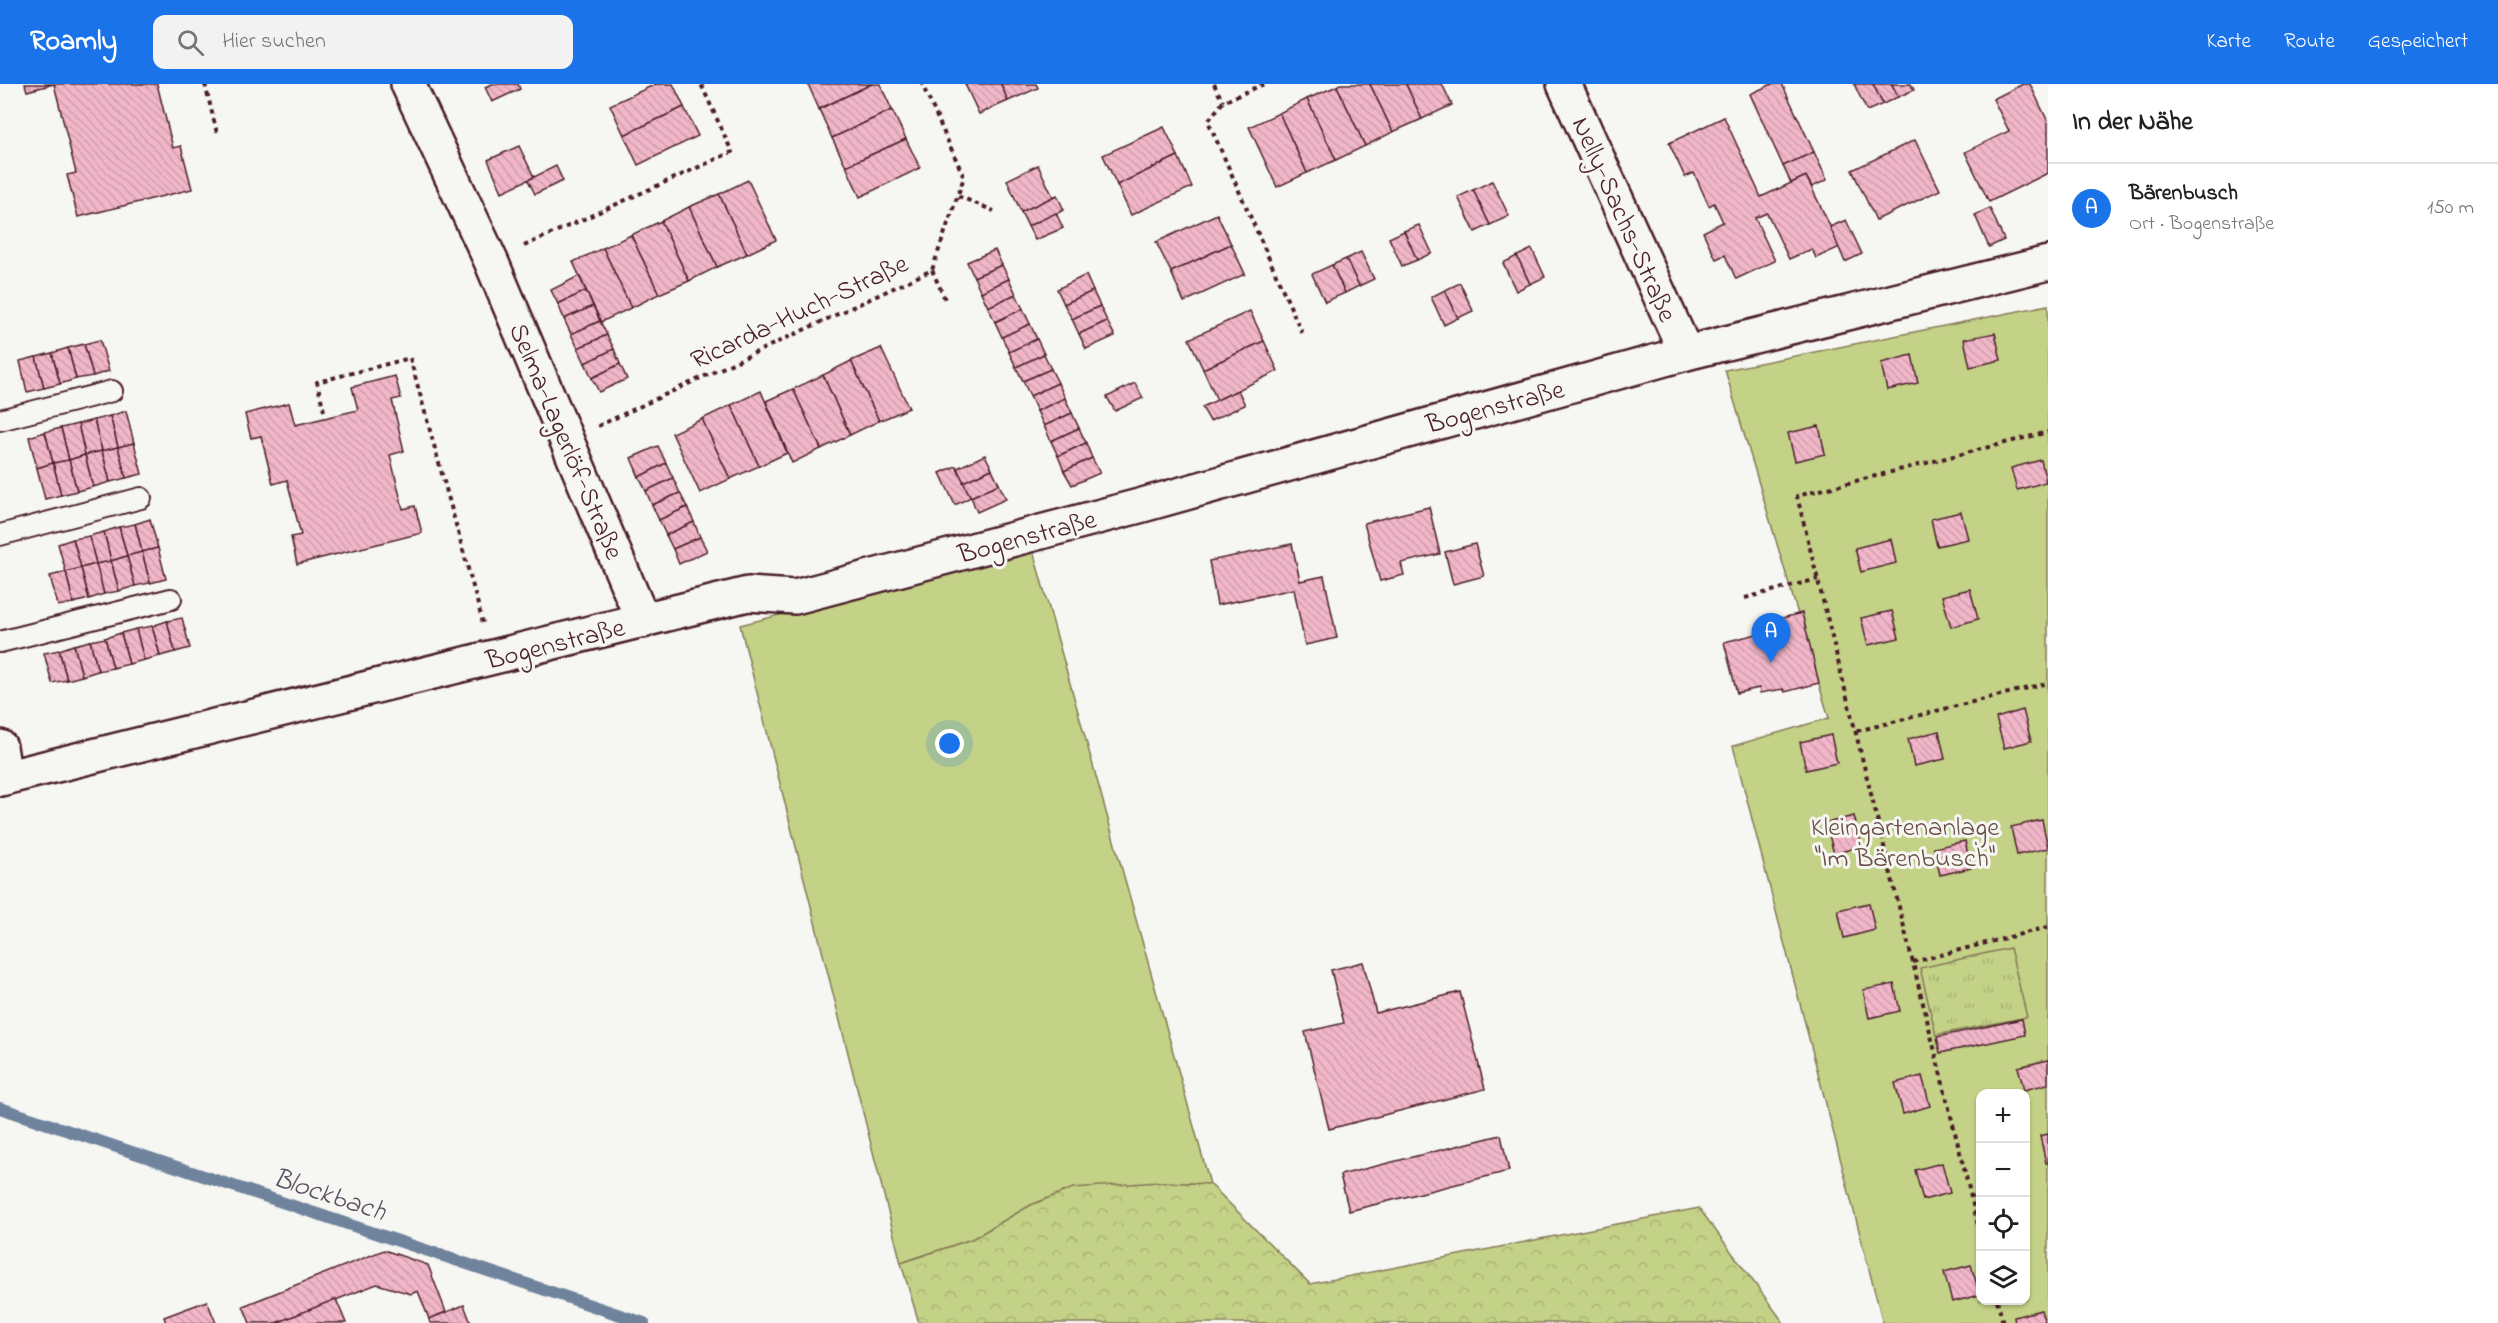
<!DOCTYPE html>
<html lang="de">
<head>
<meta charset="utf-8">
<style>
  :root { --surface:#fff; --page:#f2f2f2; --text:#202124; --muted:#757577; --line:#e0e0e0; --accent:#1a73e8 }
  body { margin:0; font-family:"Indie Flower",sans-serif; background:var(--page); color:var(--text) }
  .controls { position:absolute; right:18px; bottom:18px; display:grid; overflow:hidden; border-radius:12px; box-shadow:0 2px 4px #0004 }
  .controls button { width:54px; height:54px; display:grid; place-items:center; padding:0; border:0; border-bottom:2px solid var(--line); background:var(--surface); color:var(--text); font:30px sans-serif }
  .you { position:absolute; left:950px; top:660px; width:21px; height:21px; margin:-15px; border:4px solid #fff; border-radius:50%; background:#1a73e8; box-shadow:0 0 0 9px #1a73e833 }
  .badge { display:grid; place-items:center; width:39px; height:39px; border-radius:50%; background:var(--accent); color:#fff; font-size:20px; font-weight:700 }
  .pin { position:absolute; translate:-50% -50px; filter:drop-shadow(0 2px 3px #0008) }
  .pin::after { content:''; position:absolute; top:32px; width:21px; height:18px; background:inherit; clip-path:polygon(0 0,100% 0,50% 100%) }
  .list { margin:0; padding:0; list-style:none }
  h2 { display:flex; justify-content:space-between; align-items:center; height:78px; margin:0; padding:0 24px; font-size:26px }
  h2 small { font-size:20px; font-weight:400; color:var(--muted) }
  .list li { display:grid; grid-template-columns:39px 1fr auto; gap:18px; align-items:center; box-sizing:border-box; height:90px; padding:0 24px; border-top:2px solid var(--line) }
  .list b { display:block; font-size:22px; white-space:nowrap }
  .list p { margin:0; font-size:20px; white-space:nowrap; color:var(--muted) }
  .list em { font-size:20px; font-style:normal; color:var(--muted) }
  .icon { flex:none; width:33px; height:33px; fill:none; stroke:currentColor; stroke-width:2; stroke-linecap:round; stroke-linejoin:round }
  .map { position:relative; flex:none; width:2048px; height:1239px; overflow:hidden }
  header { display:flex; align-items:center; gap:36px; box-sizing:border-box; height:84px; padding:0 30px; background:var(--accent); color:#fff }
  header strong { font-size:28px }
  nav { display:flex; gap:33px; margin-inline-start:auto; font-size:21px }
  .search { width:420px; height:54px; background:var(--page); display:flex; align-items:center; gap:15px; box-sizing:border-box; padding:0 21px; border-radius:12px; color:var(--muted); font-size:22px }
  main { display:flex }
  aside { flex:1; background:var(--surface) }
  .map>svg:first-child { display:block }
  .green { fill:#c3d286; stroke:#867858; stroke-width:1.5; fill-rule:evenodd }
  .forest { fill:url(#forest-crowns); stroke:#867858; stroke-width:1.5 }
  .park { fill:url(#park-tufts); stroke:#867858; stroke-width:1.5 }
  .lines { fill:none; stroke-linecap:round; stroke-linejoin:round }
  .stream { stroke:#6f839d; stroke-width:12 }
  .building { fill:url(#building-back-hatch); stroke:#4a1f2b; stroke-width:1.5 }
  .lane-casing { stroke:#4a1f2b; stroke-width:24 }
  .street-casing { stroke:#4a1f2b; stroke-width:38 }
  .path { stroke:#4a1f2b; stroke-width:4; stroke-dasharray:4.5 4.5; stroke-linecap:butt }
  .lane { stroke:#f6f6f2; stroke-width:20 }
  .street { stroke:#f6f6f2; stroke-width:33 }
  .labels { text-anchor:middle; stroke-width:6; stroke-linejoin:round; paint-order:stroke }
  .street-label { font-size:27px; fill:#4a1f2b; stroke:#f6f6f2 }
  .park-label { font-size:27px; fill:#684c42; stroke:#f6f6f2 }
  .water-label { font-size:28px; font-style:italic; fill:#5d5164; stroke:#f6f6f2 }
</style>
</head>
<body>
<header>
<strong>Roamly</strong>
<div class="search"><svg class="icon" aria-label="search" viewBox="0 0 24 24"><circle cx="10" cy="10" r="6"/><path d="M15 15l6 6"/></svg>Hier suchen</div>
<nav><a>Karte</a><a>Route</a><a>Gespeichert</a></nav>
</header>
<main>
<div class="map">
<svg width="2048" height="1239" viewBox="0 0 2048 1239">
  <defs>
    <pattern id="forest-crowns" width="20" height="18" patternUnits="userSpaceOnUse" patternTransform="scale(1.5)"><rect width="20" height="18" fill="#c3d286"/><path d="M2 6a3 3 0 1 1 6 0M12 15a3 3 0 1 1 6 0" fill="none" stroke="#a9b474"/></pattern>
    <pattern id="park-tufts" width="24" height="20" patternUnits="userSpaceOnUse" patternTransform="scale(1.5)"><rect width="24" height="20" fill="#c3d286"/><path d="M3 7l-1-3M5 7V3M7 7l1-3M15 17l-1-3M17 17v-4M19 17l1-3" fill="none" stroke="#a9b474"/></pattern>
    <pattern id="building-back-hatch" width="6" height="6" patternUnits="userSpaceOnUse" patternTransform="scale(1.5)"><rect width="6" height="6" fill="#f1b7c9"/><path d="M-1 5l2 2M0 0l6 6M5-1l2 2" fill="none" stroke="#d09dad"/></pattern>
  </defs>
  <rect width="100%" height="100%" fill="#f6f6f2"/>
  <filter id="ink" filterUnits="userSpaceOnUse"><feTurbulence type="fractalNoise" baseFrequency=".0167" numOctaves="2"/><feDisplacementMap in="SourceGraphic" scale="12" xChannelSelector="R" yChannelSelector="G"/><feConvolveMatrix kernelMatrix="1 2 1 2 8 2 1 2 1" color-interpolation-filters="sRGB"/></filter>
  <g filter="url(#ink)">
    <g class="green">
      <path d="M2048,221V1239H1883L1733,662L1829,634L1725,286ZM1980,1010H2026V1216H1980Z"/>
      <polygon points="1033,467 1210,1100 1159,1098 1031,1121 972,1155 901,1179 740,541"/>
    </g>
    <polygon class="forest" points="1159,1098 1210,1100 1310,1200 1699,1124 1784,1239 919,1239 901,1179 972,1155 1031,1121 1073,1104"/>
    <polygon class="park" points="2010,864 2027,933 1936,951 1920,884"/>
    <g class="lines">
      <polyline class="stream" points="0,1024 644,1239"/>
    </g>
    <g class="building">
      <polygon points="25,0 157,0 173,64 181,62 192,105 78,133 67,91 76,89 54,0 27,7"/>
      <polygon points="492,0 518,0 520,5 492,18 485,3"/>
      <polygon points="656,0 673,0 684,23 624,51 610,21"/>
      <polygon points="808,0 872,0 819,25"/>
      <polygon points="872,0 880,0 892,26 832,54 819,25"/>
      <polygon points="965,0 1001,0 1008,17 979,30"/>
      <polygon points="1001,0 1036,0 1038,4 1008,17"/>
      <polygon points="1340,0 1370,0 1393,48 1365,62 1337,2"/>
      <polygon points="1370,0 1406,0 1422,35 1393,48"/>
      <polygon points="1406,0 1442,0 1452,21 1422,35"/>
      <polygon points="1772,0 1782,0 1814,68 1783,82 1750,10"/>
      <polygon points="1854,0 1873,0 1883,20 1867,27"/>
      <polygon points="1873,0 1892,0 1898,13 1883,20"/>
      <polygon points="1892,0 1911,0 1914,6 1898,13"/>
      <polygon points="2023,0 2030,0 2048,38 2048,89 1989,118 1965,68 2009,47 1993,15"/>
      <polygon points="1337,2 1365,62 1336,76 1307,15"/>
      <polygon points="1307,15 1336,76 1307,89 1279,29"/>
      <polygon points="684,23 698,52 638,81 624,51"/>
      <polygon points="892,26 906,55 846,82 832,54"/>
      <polygon points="1279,29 1307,89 1277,103 1249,43"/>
      <polygon points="1724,33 1761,113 1806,92 1840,163 1816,174 1812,165 1789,175 1767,129 1755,134 1775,177 1736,195 1725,171 1716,175 1703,148 1723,138 1714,119 1709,122 1694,89 1685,93 1669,59"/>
      <polygon points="1164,43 1178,72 1117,101 1103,71"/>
      <polygon points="906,55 920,84 860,113 846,82"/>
      <polygon points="1915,56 1940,106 1876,136 1852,86"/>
      <polygon points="519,62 534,93 502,108 488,76"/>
      <polygon points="1814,68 1827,96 1812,103 1806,92 1791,99 1783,82"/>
      <polygon points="1178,72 1192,103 1131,131 1117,101"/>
      <polygon points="1038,81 1053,113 1021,128 1007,96"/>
      <polygon points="556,82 563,97 535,110 528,96"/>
      <polygon points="748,96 776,156 747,170 719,110"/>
      <polygon points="1492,97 1509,132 1490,141 1473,106"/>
      <polygon points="1473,106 1490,141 1475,148 1458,113"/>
      <polygon points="719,110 747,170 717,183 689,123"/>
      <polygon points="1057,111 1064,126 1028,142 1021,128"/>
      <polygon points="689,123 717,183 689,197 661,137"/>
      <polygon points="1990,124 2004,156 1989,163 1975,131"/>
      <polygon points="1056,129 1063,144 1035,156 1028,142"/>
      <polygon points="1217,130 1231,160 1171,188 1156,158"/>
      <polygon points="1846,136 1862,170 1845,178 1830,143"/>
      <polygon points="661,137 689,197 659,210 631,151"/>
      <polygon points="1419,141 1432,169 1417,176 1404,147"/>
      <polygon points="1404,147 1417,176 1402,182 1389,154"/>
      <polygon points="631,151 659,210 631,224 603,164"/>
      <polygon points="1231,160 1245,190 1184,218 1171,188"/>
      <polygon points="603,164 631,224 601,238 573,178"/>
      <polygon points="1532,165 1545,193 1530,200 1517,172"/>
      <polygon points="995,166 1002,181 974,193 967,178"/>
      <polygon points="1361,168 1374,195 1359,202 1346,175"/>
      <polygon points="1517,172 1530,200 1516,207 1503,179"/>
      <polygon points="1346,175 1359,202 1345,209 1332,181"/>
      <polygon points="1002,181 1009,195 981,208 974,193"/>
      <polygon points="1332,181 1345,209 1325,218 1312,190"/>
      <polygon points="1086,191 1093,207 1064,220 1057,205"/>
      <polygon points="579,192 586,207 558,220 551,206"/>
      <polygon points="1009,195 1016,210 988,223 981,208"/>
      <polygon points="1460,199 1473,227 1458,234 1445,206"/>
      <polygon points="1445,206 1458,234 1444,241 1431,213"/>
      <polygon points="586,207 593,222 564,235 558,220"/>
      <polygon points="1093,207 1100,222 1072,235 1064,220"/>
      <polygon points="1016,210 1023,225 995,238 988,223"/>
      <polygon points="593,222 600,237 571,250 564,235"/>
      <polygon points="1100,222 1107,237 1079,250 1072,235"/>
      <polygon points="1023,225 1030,240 1002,253 995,238"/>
      <polygon points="1250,227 1264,257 1203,285 1189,255"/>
      <polygon points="600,237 607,251 578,264 571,250"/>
      <polygon points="1107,237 1115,252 1086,265 1079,250"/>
      <polygon points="1030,240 1037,255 1009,268 1002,253"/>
      <polygon points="1995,249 2001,276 1970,283 1964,255"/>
      <polygon points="607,251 614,265 585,279 578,264"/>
      <polygon points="1037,255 1044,270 1016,283 1009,268"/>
      <polygon points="100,256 109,287 93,292 84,260"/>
      <polygon points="1264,257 1278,287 1217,316 1203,285"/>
      <polygon points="84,260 93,292 76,295 68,264"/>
      <polygon points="68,264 76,295 60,300 52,269"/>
      <polygon points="881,264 909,324 879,337 851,277"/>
      <polygon points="614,265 620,280 592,294 585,279"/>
      <polygon points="52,269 60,300 44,304 36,273"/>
      <polygon points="1044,270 1051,285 1023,297 1016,283"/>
      <polygon points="1912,271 1918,299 1887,306 1881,279"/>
      <polygon points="36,273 44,304 27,308 20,277"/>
      <polygon points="851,277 879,337 850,351 823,291"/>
      <polygon points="620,280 627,295 599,308 592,294"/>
      <polygon points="1051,285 1058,299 1030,312 1023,297"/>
      <polygon points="823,291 850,351 821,365 793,305"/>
      <polygon points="395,292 401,314 392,316 404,367 390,371 403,425 415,422 422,449 297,480 291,453 301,451 287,396 273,400 261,352 251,354 245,330 289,319 295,341 358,326 352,303"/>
      <polygon points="1058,299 1065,314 1037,327 1030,312"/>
      <polygon points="1135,299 1143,314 1115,327 1107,313"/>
      <polygon points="793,305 821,365 792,379 766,317"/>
      <polygon points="1238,306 1245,321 1210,337 1202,323"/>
      <polygon points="761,307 787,369 759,382 731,321"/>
      <polygon points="1065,314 1072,329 1044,342 1037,327"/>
      <polygon points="731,321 759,382 730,395 702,335"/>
      <polygon points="126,327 134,359 118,363 110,332"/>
      <polygon points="1072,329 1079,344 1051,357 1044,342"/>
      <polygon points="110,332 118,363 102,367 94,336"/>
      <polygon points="702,335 730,395 700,409 672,349"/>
      <polygon points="94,336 102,367 85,371 78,340"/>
      <polygon points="78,340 85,371 69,376 61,344"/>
      <polygon points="1819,342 1825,370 1795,377 1788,349"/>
      <polygon points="61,344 69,376 53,379 45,348"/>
      <polygon points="1079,344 1086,359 1058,372 1051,357"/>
      <polygon points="45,348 53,379 37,384 29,353"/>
      <polygon points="134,359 142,390 126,394 118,363"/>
      <polygon points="1086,359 1092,374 1064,387 1058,372"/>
      <polygon points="658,362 666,379 639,393 631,374"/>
      <polygon points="118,363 126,394 110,398 102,367"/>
      <polygon points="102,367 110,398 93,403 85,371"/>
      <polygon points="85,371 93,403 77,407 69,376"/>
      <polygon points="985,371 992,385 963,398 957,384"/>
      <polygon points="1092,374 1100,389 1072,401 1064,387"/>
      <polygon points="69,376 77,407 61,411 53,379"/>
      <polygon points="2041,376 2046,398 2017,406 2011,384"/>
      <polygon points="53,379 61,411 45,415 37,384"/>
      <polygon points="666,379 673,394 646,407 639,393"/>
      <polygon points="956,382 971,413 955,421 940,389"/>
      <polygon points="992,385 999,400 971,413 963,398"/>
      <polygon points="673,394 680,409 652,421 646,407"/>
      <polygon points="999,400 1006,415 977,428 971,413"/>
      <polygon points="680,409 687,423 659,436 652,421"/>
      <polygon points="687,423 694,438 666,451 659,436"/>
      <polygon points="1429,423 1440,470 1401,479 1404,491 1380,497 1364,439"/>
      <polygon points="1961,428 1968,455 1937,462 1931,435"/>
      <polygon points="150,435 158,464 142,468 135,440"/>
      <polygon points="694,438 700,453 673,465 666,451"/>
      <polygon points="135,440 142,468 127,472 119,443"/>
      <polygon points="119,443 127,472 111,477 104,448"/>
      <polygon points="104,448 111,477 96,480 89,452"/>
      <polygon points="89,452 96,480 81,484 73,455"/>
      <polygon points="700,453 707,467 679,480 673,465"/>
      <polygon points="73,455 81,484 66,488 58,460"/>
      <polygon points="1891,455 1896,479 1861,488 1855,464"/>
      <polygon points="1292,460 1300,497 1324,492 1337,554 1305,561 1294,505 1217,521 1209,477"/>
      <polygon points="1475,460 1484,492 1453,500 1445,468"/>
      <polygon points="158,464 166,495 150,499 142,468"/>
      <polygon points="142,468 150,499 135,502 127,472"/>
      <polygon points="127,472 135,502 119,507 111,477"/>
      <polygon points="111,477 119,507 104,510 96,480"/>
      <polygon points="96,480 104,510 89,515 81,484"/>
      <polygon points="81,484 89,515 73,519 66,488"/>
      <polygon points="66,488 73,519 58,522 50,492"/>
      <polygon points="1970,505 1978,535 1951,543 1942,512"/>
      <polygon points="1892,527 1899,554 1868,561 1861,534"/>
      <polygon points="1802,529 1819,599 1785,608 1783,605 1760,609 1759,604 1737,609 1724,558 1765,548 1762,539"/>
      <polygon points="182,534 190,564 175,568 167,537"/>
      <polygon points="167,537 175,568 160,572 152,542"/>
      <polygon points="152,542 160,572 144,576 136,545"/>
      <polygon points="136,545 144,576 129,580 121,549"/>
      <polygon points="121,549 129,580 113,584 105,554"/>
      <polygon points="105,554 113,584 98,587 90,557"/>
      <polygon points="90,557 98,587 82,592 74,561"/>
      <polygon points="74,561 82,592 67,596 59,566"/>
      <polygon points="59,566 67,596 52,599 44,569"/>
      <polygon points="2023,626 2031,657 2004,664 1996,634"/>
      <polygon points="1939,647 1945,675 1914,682 1908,655"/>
      <polygon points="1831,651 1837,679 1806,686 1800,658"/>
      <polygon points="1854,732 1862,762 1834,770 1826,739"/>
      <polygon points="2042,736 2048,764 2017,771 2011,743"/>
      <polygon points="1965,757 1971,784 1940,791 1934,764"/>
      <polygon points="1869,819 1875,846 1844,854 1838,826"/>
      <polygon points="1363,878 1376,929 1460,908 1485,1005 1329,1045 1305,948 1344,939 1331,886"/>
      <polygon points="1894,900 1900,927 1869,934 1863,906"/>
      <polygon points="2022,935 2025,951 1940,969 1937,953"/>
      <polygon points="2048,976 2048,1000 2024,1006 2018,983"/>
      <polygon points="1922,992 1930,1022 1903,1030 1895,999"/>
      <polygon points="2048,1050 2048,1079 2046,1079 2040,1052"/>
      <polygon points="1501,1051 1509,1087 1349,1127 1340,1091"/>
      <polygon points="1942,1079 1950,1109 1923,1116 1915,1086"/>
      <polygon points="384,1166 428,1181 446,1228 429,1235 418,1207 411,1210 377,1200 276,1239 250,1239 243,1222"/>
      <polygon points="1971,1181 1980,1211 1952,1218 1944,1188"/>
      <polygon points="336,1215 346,1239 276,1239"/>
      <polygon points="207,1217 216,1239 166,1239 164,1233"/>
      <polygon points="464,1221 471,1239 430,1239 429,1235"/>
      <polygon points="2041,1226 2045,1239 2015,1239 2014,1233"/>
    </g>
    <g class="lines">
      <defs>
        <g id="lane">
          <polyline points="0,336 112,307"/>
          <polyline points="0,451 141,414"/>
          <polyline points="0,558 171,515"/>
        </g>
        <g id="street">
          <polyline points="408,0 491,177 643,537"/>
          <polyline points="1564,0 1686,269"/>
          <polyline points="0,663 5,694"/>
          <polyline points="0,695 748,510 795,513 1139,422 1686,269 2048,179"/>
        </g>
      </defs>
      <use href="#lane" class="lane-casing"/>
      <use href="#street" class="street-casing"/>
      <g class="path">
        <polyline points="205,0 217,49"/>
        <polyline points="1214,0 1223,18"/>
        <polyline points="1264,0 1223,18 1208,37 1302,249"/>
        <polyline points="958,112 994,127"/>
        <polyline points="524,162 732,68 701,0"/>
        <polyline points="932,186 945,215"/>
        <polyline points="324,327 317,298 410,274 483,539"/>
        <polyline points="598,342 932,186 964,93 922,0"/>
        <polyline points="1745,514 1818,495"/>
        <polyline points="1857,647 2048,599"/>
        <polyline points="1913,878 2048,843"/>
        <polyline points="1980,1149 1797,412 2048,348"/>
        <polyline points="1997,1216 2003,1239"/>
      </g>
      <use href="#lane" class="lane"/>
      <use href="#street" class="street"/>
    </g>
  </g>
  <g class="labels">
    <g class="street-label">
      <text transform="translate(1625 135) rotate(66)" y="9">Nelly-Sachs-Straße</text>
      <text transform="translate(799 227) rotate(-25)" y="9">Ricarda-Huch-Straße</text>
      <text transform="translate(1495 322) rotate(-15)" y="9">Bogenstraße</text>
      <text transform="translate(567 357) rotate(67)" y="9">Selma-Lagerlöf-Straße</text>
      <text transform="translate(1027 452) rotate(-15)" y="9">Bogenstraße</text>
      <text transform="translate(555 559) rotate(-14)" y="9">Bogenstraße</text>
    </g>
    <g class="park-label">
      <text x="1905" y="751">Kleingartenanlage<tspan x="1905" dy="31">"Im Bärenbusch"</tspan></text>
    </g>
    <g class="water-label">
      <text transform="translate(330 1109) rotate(18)" y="10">Blockbach</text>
    </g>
  </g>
</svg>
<div class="controls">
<button>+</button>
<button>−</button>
<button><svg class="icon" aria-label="locate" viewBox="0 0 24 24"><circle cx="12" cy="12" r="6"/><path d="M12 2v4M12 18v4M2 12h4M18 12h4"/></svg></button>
<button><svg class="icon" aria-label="layers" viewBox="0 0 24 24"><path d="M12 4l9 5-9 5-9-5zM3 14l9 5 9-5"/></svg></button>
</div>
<div class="you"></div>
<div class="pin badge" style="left:1771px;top:579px">A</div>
</div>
<aside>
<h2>In der Nähe<small></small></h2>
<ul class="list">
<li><span class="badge">A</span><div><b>Bärenbusch</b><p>Ort · Bogenstraße</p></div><em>150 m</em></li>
</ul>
</aside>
</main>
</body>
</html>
